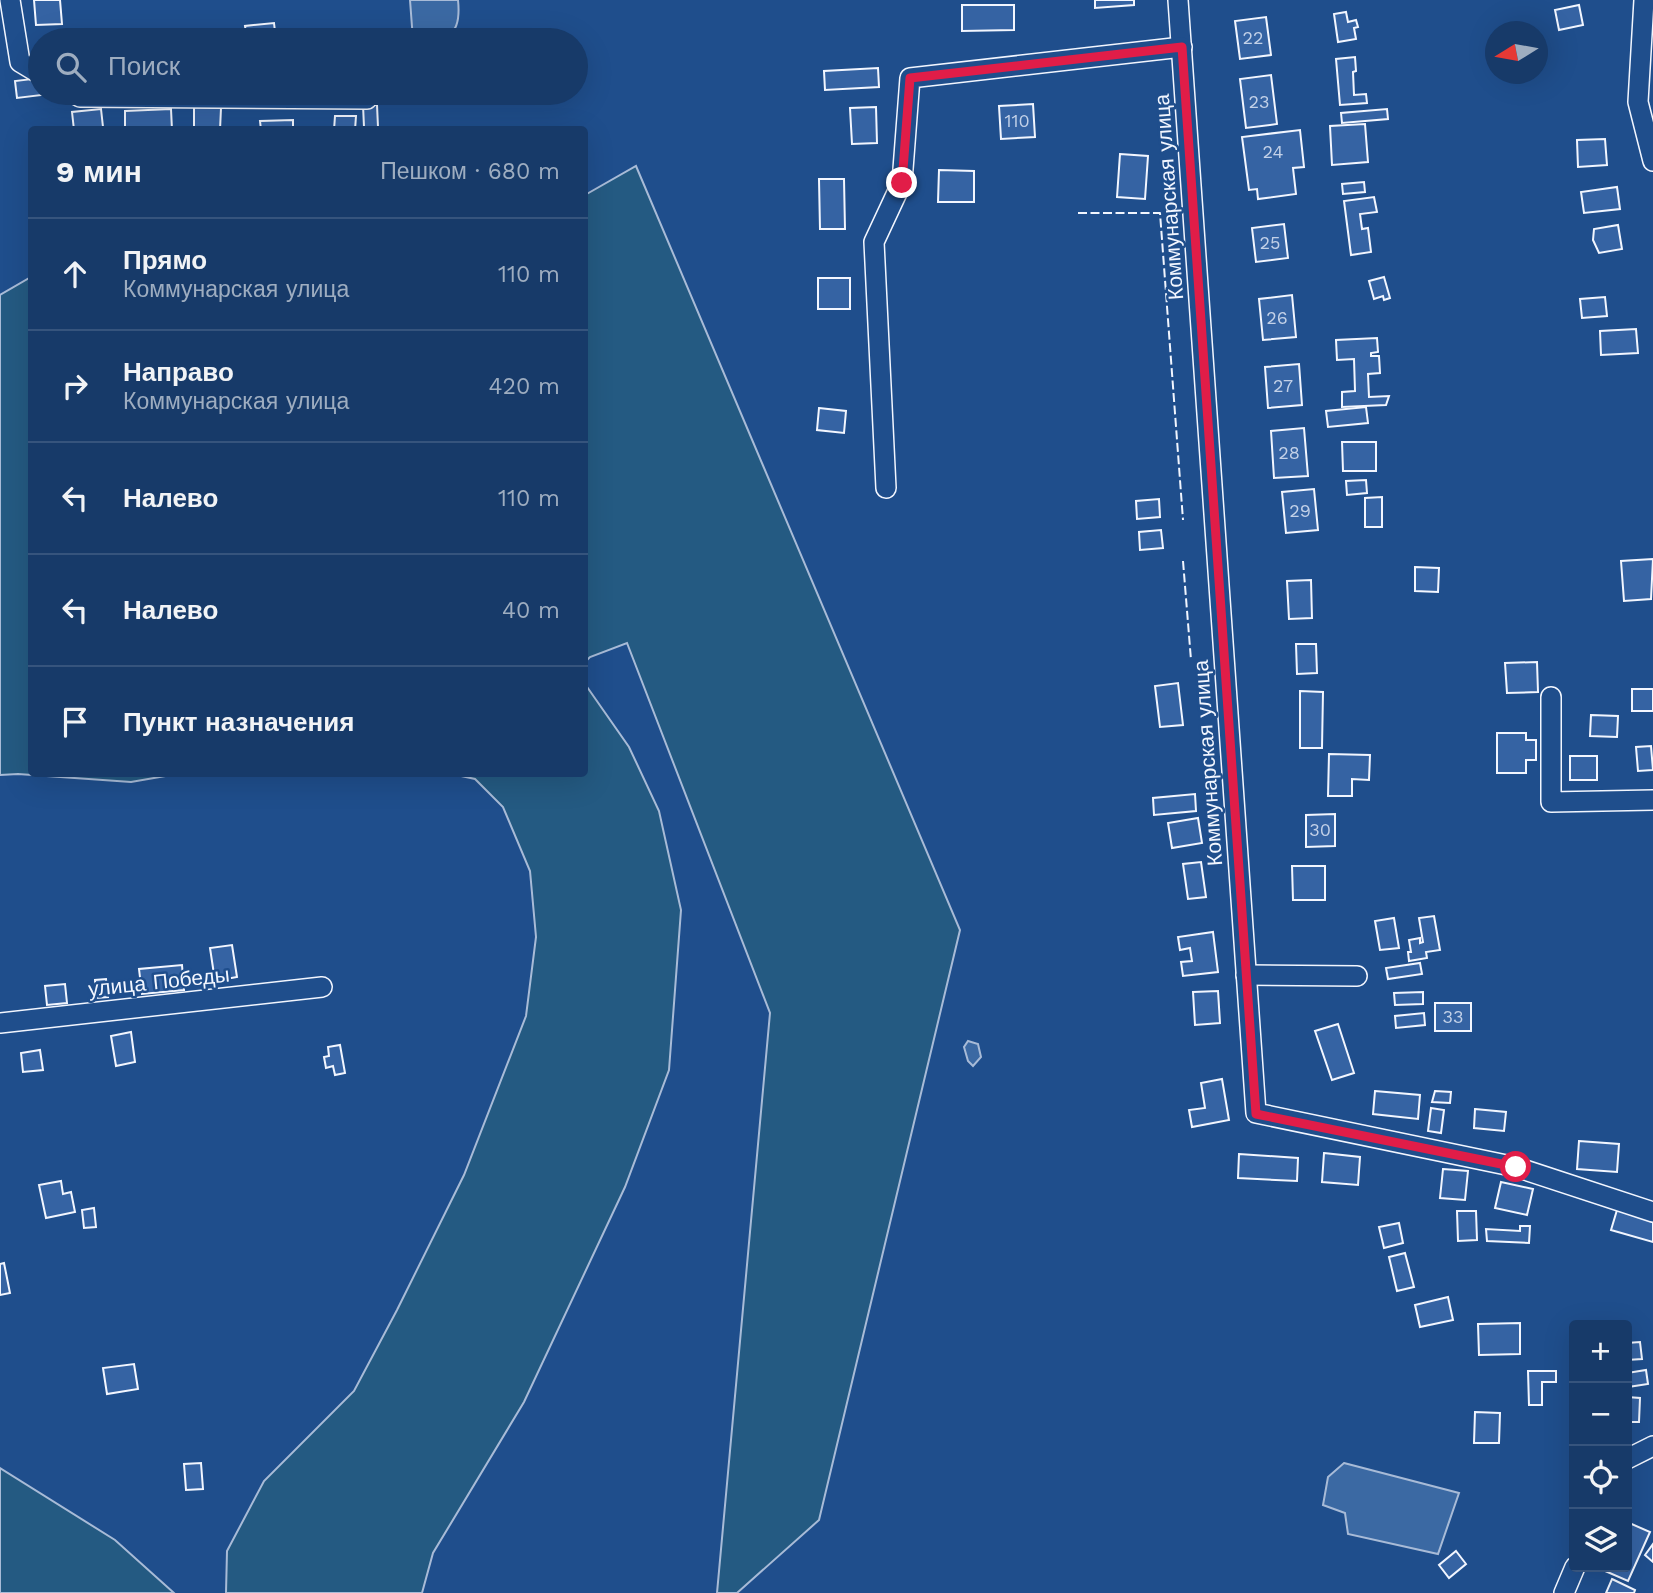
<!DOCTYPE html>
<html lang="ru">
<head>
<meta charset="utf-8">
<style>
  :root { --surface:#173a69; --page:#20416f; --text:#f1f3f6; --muted:#9eadc0; --line:#36547d }
  body { margin:0; font-family:"Work Sans",sans-serif; background:var(--page); color:var(--text) }
  .controls { position:absolute; right:21px; bottom:21px; display:grid; overflow:hidden; border-radius:7px; box-shadow:0 7px 28px #0002 }
  .controls button { width:63px; height:63px; display:grid; place-items:center; padding:0; border:0; border-bottom:2px solid var(--line); background:var(--surface); color:var(--text); font:35px sans-serif }
  .compass { position:absolute; left:1485px; top:21px; width:63px; height:63px; border-radius:50%; background:var(--surface); box-shadow:0 7px 28px #0002; rotate:259deg }
  .stop { position:absolute; width:21px; height:21px; margin:-16px; border:5px solid #e11d48; border-radius:50%; background:#fff }
  .stop.end { background:#e11d48; border-color:#fff; box-shadow:0 2px 7px #0008 }
  .list { margin:0; padding:0; list-style:none }
  h2 { display:flex; justify-content:space-between; align-items:center; height:91px; margin:0; padding:0 28px; font-size:30px }
  h2 small { font-size:23px; font-weight:400; color:var(--muted) }
  .list li { display:grid; grid-template-columns:46px 1fr auto; gap:21px; align-items:center; box-sizing:border-box; height:112px; padding:0 28px; border-top:2px solid var(--line) }
  .list b { display:block; font-size:26px; white-space:nowrap }
  .list p { margin:0; font-size:23px; white-space:nowrap; color:var(--muted) }
  .list em { font-size:23px; font-style:normal; color:var(--muted) }
  .icon { flex:none; width:38px; height:38px; fill:none; stroke:currentColor; stroke-width:2; stroke-linecap:round; stroke-linejoin:round }
  .map { position:relative; flex:none; width:1653px; height:1593px; overflow:hidden }
  .search { position:absolute; background:var(--surface); box-shadow:0 7px 28px #0002; left:28px; top:28px; width:560px; height:77px; display:flex; align-items:center; gap:18px; box-sizing:border-box; padding:0 24px; border-radius:38px; color:var(--muted); font-size:26px }
  .panel { position:absolute; background:var(--surface); box-shadow:0 7px 28px #0002; left:28px; top:126px; width:560px; height:651px; border-radius:7px }
  .map>svg:first-child { display:block }
  .green { fill:#245a82; stroke:#a8bbd7; stroke-width:2 }
  .water { fill:#3b69a3; stroke:#a8bbd7; stroke-width:2 }
  .building { fill:#3563a3; stroke:#f2f6ff; stroke-width:2 }
  .lines { fill:none; stroke-linecap:round; stroke-linejoin:round }
  .minor-casing { stroke:#f2f6ff; stroke-width:22 }
  .minor { stroke:#1f4e8c; stroke-width:19 }
  .fence { stroke:#f2f6ff; stroke-width:2; stroke-dasharray:9 3.5; stroke-linecap:butt }
  .route { stroke:#e11d48; stroke-width:9 }
  .labels { text-anchor:middle; stroke-width:5; stroke-linejoin:round; paint-order:stroke }
  .number-label { font-size:18px; fill:#c3d1e8 }
  .street-label { font-size:21px; fill:#f2f6ff; stroke:#1f4e8c }
</style>
</head>
<body>
<div class="map">
<svg width="1653" height="1593" viewBox="0 0 1653 1593">
  <rect width="100%" height="100%" fill="#1f4e8c"/>
  <g class="green">
    <polygon points="636,166 960,930 819,1520 737,1593 717,1593 770,1013 627,643 590,657 585,662 585,195"/>
    <polygon points="31,277 32,774 177,774 131,782 18,774 0,775 0,295"/>
    <polygon points="585,684 629,747 659,811 681,910 669,1070 625,1187 524,1402 433,1553 422,1593 226,1593 227,1551 264,1481 354,1391 397,1310 464,1175 526,1016 536,937 530,871 503,807 475,779 452,774 584,774"/>
    <polygon points="0,1468 115,1540 174,1593 0,1593"/>
  </g>
  <g class="water">
    <path d="M410,0H458C462,38 447,40 413,40Z"/>
    <polygon points="968,1041 978,1044 981,1057 973,1066 968,1061 964,1047"/>
    <polygon points="1344,1463 1459,1493 1438,1554 1348,1534 1345,1513 1323,1505 1328,1477"/>
  </g>
  <g class="building">
    <polygon points="34,0 60,0 62,24 36,25"/>
    <polygon points="1095,0 1134,0 1134,5 1095,8"/>
    <polygon points="962,5 1014,5 1014,30 962,31"/>
    <polygon points="1579,5 1583,25 1559,30 1555,10"/>
    <polygon points="1346,12 1348,22 1356,20 1358,27 1354,28 1356,39 1338,42 1334,14"/>
    <polygon points="1266,17 1271,55 1240,59 1235,21"/>
    <polygon points="274,23 276,40 247,40 245,26"/>
    <polygon points="189,35 190,40 170,40 170,37"/>
    <polygon points="63,38 84,38 84,40 64,40"/>
    <polygon points="1355,57 1356,71 1353,72 1354,95 1366,94 1367,103 1340,105 1336,59"/>
    <polygon points="878,68 879,87 825,90 824,71"/>
    <polygon points="1271,75 1277,124 1246,128 1240,79"/>
    <polygon points="40,78 42,95 17,98 15,81"/>
    <polygon points="1033,104 1035,137 1001,139 999,106"/>
    <polygon points="363,105 377,105 378,127 364,127"/>
    <polygon points="194,107 221,108 220,130 194,130"/>
    <polygon points="876,107 877,143 852,144 850,108"/>
    <polygon points="101,109 103,127 74,130 72,112"/>
    <polygon points="171,109 172,130 125,130 125,111"/>
    <polygon points="1387,109 1388,119 1342,123 1341,113"/>
    <polygon points="335,116 356,116 355,130 334,130"/>
    <polygon points="293,120 293,130 261,130 260,121"/>
    <polygon points="1365,124 1368,162 1332,165 1330,126"/>
    <polygon points="1300,130 1304,167 1293,168 1296,194 1258,199 1257,189 1249,190 1242,137"/>
    <polygon points="1605,139 1607,165 1578,167 1577,140"/>
    <polygon points="1120,154 1148,156 1145,199 1117,197"/>
    <polygon points="939,170 974,171 974,202 938,202"/>
    <polygon points="819,179 844,179 845,229 820,229"/>
    <polygon points="1364,182 1365,192 1343,194 1342,184"/>
    <polygon points="1617,187 1620,209 1584,213 1581,192"/>
    <polygon points="1374,197 1377,212 1360,214 1362,229 1368,228 1371,252 1351,255 1344,201"/>
    <polygon points="1284,224 1288,258 1256,262 1252,228"/>
    <polygon points="1618,225 1622,249 1599,253 1593,240 1594,229"/>
    <polygon points="1384,277 1390,298 1384,300 1383,296 1374,299 1369,281"/>
    <rect x="818" y="278" width="32" height="31"/>
    <polygon points="1292,295 1296,337 1263,340 1259,299"/>
    <polygon points="1605,297 1607,316 1582,318 1580,299"/>
    <polygon points="1636,329 1638,353 1601,355 1600,331"/>
    <polygon points="1377,338 1378,352 1371,353 1371,356 1379,356 1380,373 1368,374 1369,397 1389,396 1386,405 1342,407 1342,392 1355,391 1354,359 1337,360 1336,340"/>
    <polygon points="1299,364 1302,405 1268,408 1265,367"/>
    <polygon points="1366,407 1368,423 1328,427 1326,411"/>
    <polygon points="819,408 846,411 844,433 817,430"/>
    <polygon points="1304,428 1308,476 1274,478 1271,431"/>
    <polygon points="1342,442 1376,442 1376,471 1343,471"/>
    <polygon points="1366,480 1367,493 1347,495 1346,481"/>
    <polygon points="1314,489 1318,530 1286,533 1282,492"/>
    <polygon points="1382,497 1382,527 1365,527 1365,498"/>
    <polygon points="1159,499 1160,517 1137,519 1136,501"/>
    <polygon points="1161,530 1163,548 1140,550 1139,532"/>
    <polygon points="1653,559 1651,599 1624,601 1621,561"/>
    <polygon points="1415,567 1439,568 1438,592 1415,591"/>
    <polygon points="1311,580 1312,618 1289,619 1287,581"/>
    <polygon points="1296,644 1316,644 1317,673 1297,674"/>
    <polygon points="1537,662 1538,692 1507,693 1505,663"/>
    <polygon points="1178,683 1183,725 1160,727 1155,686"/>
    <rect x="1632" y="689" width="21" height="22"/>
    <polygon points="1300,691 1323,692 1322,748 1300,748"/>
    <polygon points="1591,715 1618,716 1617,737 1590,736"/>
    <polygon points="1497,733 1526,733 1526,740 1536,740 1536,760 1526,760 1526,773 1497,773"/>
    <polygon points="1651,746 1653,770 1638,771 1636,747"/>
    <polygon points="1329,754 1370,755 1369,780 1352,779 1352,796 1328,796"/>
    <rect x="1570" y="756" width="27" height="24"/>
    <polygon points="1195,794 1196,811 1154,815 1153,798"/>
    <polygon points="1335,814 1335,846 1306,847 1306,815"/>
    <polygon points="1198,818 1202,843 1172,848 1168,823"/>
    <polygon points="1201,862 1206,897 1188,899 1183,864"/>
    <polygon points="1292,866 1325,866 1325,900 1293,900"/>
    <polygon points="1434,916 1440,950 1426,952 1427,958 1409,961 1408,952 1411,952 1409,940 1420,938 1420,943 1423,942 1419,918"/>
    <polygon points="1394,918 1399,948 1380,950 1375,921"/>
    <polygon points="1213,932 1218,972 1183,976 1181,962 1192,961 1190,948 1180,950 1178,937"/>
    <polygon points="232,945 237,977 215,981 210,948"/>
    <polygon points="1420,963 1422,974 1388,979 1386,968"/>
    <polygon points="182,965 184,990 142,994 139,969"/>
    <polygon points="106,979 108,997 96,998 95,980"/>
    <polygon points="65,984 67,1003 47,1005 45,986"/>
    <polygon points="1218,991 1220,1023 1195,1025 1193,992"/>
    <polygon points="1423,992 1423,1004 1395,1005 1394,993"/>
    <rect x="1435" y="1003" width="36" height="28"/>
    <polygon points="1424,1013 1425,1025 1396,1028 1395,1016"/>
    <polygon points="1338,1024 1354,1073 1332,1080 1315,1031"/>
    <polygon points="131,1032 135,1062 116,1066 111,1036"/>
    <polygon points="340,1045 345,1073 335,1075 333,1066 326,1068 324,1057 329,1056 328,1047"/>
    <polygon points="40,1050 43,1070 23,1072 21,1053"/>
    <polygon points="1222,1079 1229,1120 1192,1127 1189,1110 1205,1108 1201,1083"/>
    <polygon points="1375,1091 1420,1095 1418,1119 1373,1114"/>
    <polygon points="1435,1091 1451,1092 1450,1103 1432,1102"/>
    <polygon points="1431,1108 1444,1110 1441,1133 1428,1131"/>
    <polygon points="1475,1109 1506,1112 1504,1131 1474,1128"/>
    <polygon points="1579,1141 1619,1144 1617,1172 1577,1169"/>
    <polygon points="1324,1153 1360,1157 1358,1185 1322,1182"/>
    <polygon points="1239,1154 1298,1158 1297,1181 1238,1178"/>
    <polygon points="1443,1169 1468,1171 1465,1200 1440,1198"/>
    <polygon points="61,1181 63,1194 71,1192 75,1212 46,1218 39,1185"/>
    <polygon points="1501,1182 1533,1189 1527,1215 1495,1208"/>
    <polygon points="94,1208 96,1227 84,1228 82,1210"/>
    <polygon points="1617,1210 1653,1220 1653,1242 1611,1230"/>
    <polygon points="1457,1211 1476,1211 1477,1240 1458,1241"/>
    <polygon points="1399,1223 1403,1243 1384,1248 1379,1227"/>
    <polygon points="1520,1226 1530,1226 1529,1243 1487,1241 1486,1229 1520,1231"/>
    <polygon points="1405,1253 1414,1287 1397,1291 1389,1257"/>
    <polygon points="4,1263 10,1293 0,1295 0,1264"/>
    <polygon points="1448,1297 1453,1320 1420,1327 1415,1305"/>
    <polygon points="1520,1323 1520,1354 1479,1355 1478,1324"/>
    <polygon points="1640,1342 1642,1359 1627,1360 1627,1343"/>
    <polygon points="134,1364 138,1389 107,1394 103,1368"/>
    <polygon points="1646,1370 1648,1384 1628,1387 1627,1373"/>
    <polygon points="1528,1371 1556,1371 1556,1382 1542,1382 1542,1405 1529,1405"/>
    <polygon points="1627,1397 1640,1398 1639,1422 1627,1422"/>
    <polygon points="1475,1412 1500,1413 1499,1443 1474,1443"/>
    <polygon points="201,1463 203,1489 186,1490 184,1464"/>
    <polygon points="1627,1522 1650,1532 1628,1581 1605,1571 1607,1567 1627,1567"/>
    <polygon points="1653,1544 1653,1562 1645,1555"/>
    <polygon points="1456,1551 1466,1564 1449,1578 1439,1565"/>
    <polygon points="1612,1579 1635,1590 1634,1593 1606,1593"/>
  </g>
  <g class="lines">
    <defs>
      <g id="minor">
        <polyline points="10,0 20,62 40,74"/>
        <polyline points="1178,0 1256,1113 1516,1167 1653,1212"/>
        <polyline points="1644,0 1638,102 1653,161"/>
        <polyline points="73,93 80,97 367,99"/>
        <polyline points="886,488 874,242 902,182 910,78 1182,47"/>
        <polyline points="1551,697 1551,802 1653,800"/>
        <polyline points="1246,975 1357,976"/>
        <polyline points="0,1023 322,987"/>
        <polyline points="1627,1459 1653,1446"/>
        <polyline points="1564,1593 1575,1567"/>
      </g>
    </defs>
    <use href="#minor" class="minor-casing"/>
    <use href="#minor" class="minor"/>
    <g class="fence">
      <polyline points="1078,213 1160,213 1183,520"/>
      <polyline points="1183,561 1191,660"/>
    </g>
  </g>
  <g class="lines">
    <polyline class="route" points="902,183 910,78 1182,47 1256,1114 1516,1167"/>
  </g>
  <g class="labels">
    <g class="number-label">
      <text x="1253" y="44">22</text>
      <text x="1259" y="108">23</text>
      <text x="1017" y="127">110</text>
      <text x="1273" y="158">24</text>
      <text x="1270" y="249">25</text>
      <text x="1277" y="324">26</text>
      <text x="1283" y="392">27</text>
      <text x="1289" y="459">28</text>
      <text x="1300" y="517">29</text>
      <text x="1320" y="836">30</text>
      <text x="1453" y="1023">33</text>
    </g>
    <g class="street-label">
      <text transform="translate(1169 197) rotate(-94)" y="7">Коммунарская улица</text>
      <text transform="translate(1208 763) rotate(-94)" y="7">Коммунарская улица</text>
      <text transform="translate(159 982) rotate(-6)" y="7">улица Победы</text>
    </g>
  </g>
</svg>
<div class="controls">
<button>+</button>
<button>−</button>
<button><svg class="icon" aria-label="locate" viewBox="0 0 24 24"><circle cx="12" cy="12" r="6"/><path d="M12 2v4M12 18v4M2 12h4M18 12h4"/></svg></button>
<button><svg class="icon" aria-label="layers" viewBox="0 0 24 24"><path d="M12 4l9 5-9 5-9-5zM3 14l9 5 9-5"/></svg></button>
</div>
<svg class="compass" viewBox="-18 -18 36 36"><path d="M0-13l5 13h-10z" fill="#e53935"/><path d="M0 13l5-13h-10z" fill="#9eadc0"/></svg>
<div class="stop" style="left:1516px;top:1167px"></div>
<div class="stop end" style="left:902px;top:183px"></div>
<div class="search"><svg class="icon" aria-label="search" viewBox="0 0 24 24"><circle cx="10" cy="10" r="6"/><path d="M15 15l6 6"/></svg>Поиск</div>
<section class="panel">
<h2>9 мин<small>Пешком · 680 m</small></h2>
<ul class="list">
<li><svg class="icon" aria-label="ahead" viewBox="0 0 24 24"><path d="M12 20V5M6 11l6-6 6 6"/></svg><div><b>Прямо</b><p>Коммунарская улица</p></div><em>110 m</em></li>
<li><svg class="icon" aria-label="right" viewBox="0 0 24 24"><path d="M7 20v-9h11M14 6l5 5-5 5"/></svg><div><b>Направо</b><p>Коммунарская улица</p></div><em>420 m</em></li>
<li><svg class="icon" aria-label="left" viewBox="0 0 24 24"><path d="M17 20v-9H6M10 6l-5 5 5 5"/></svg><div><b>Налево</b></div><em>110 m</em></li>
<li><svg class="icon" aria-label="left" viewBox="0 0 24 24"><path d="M17 20v-9H6M10 6l-5 5 5 5"/></svg><div><b>Налево</b></div><em>40 m</em></li>
<li><svg class="icon" aria-label="arrive" viewBox="0 0 24 24"><path d="M6 21V4h12l-3 4 3 4H6"/></svg><div><b>Пункт назначения</b></div></li>
</ul>
</section>
</div>
</body>
</html>
